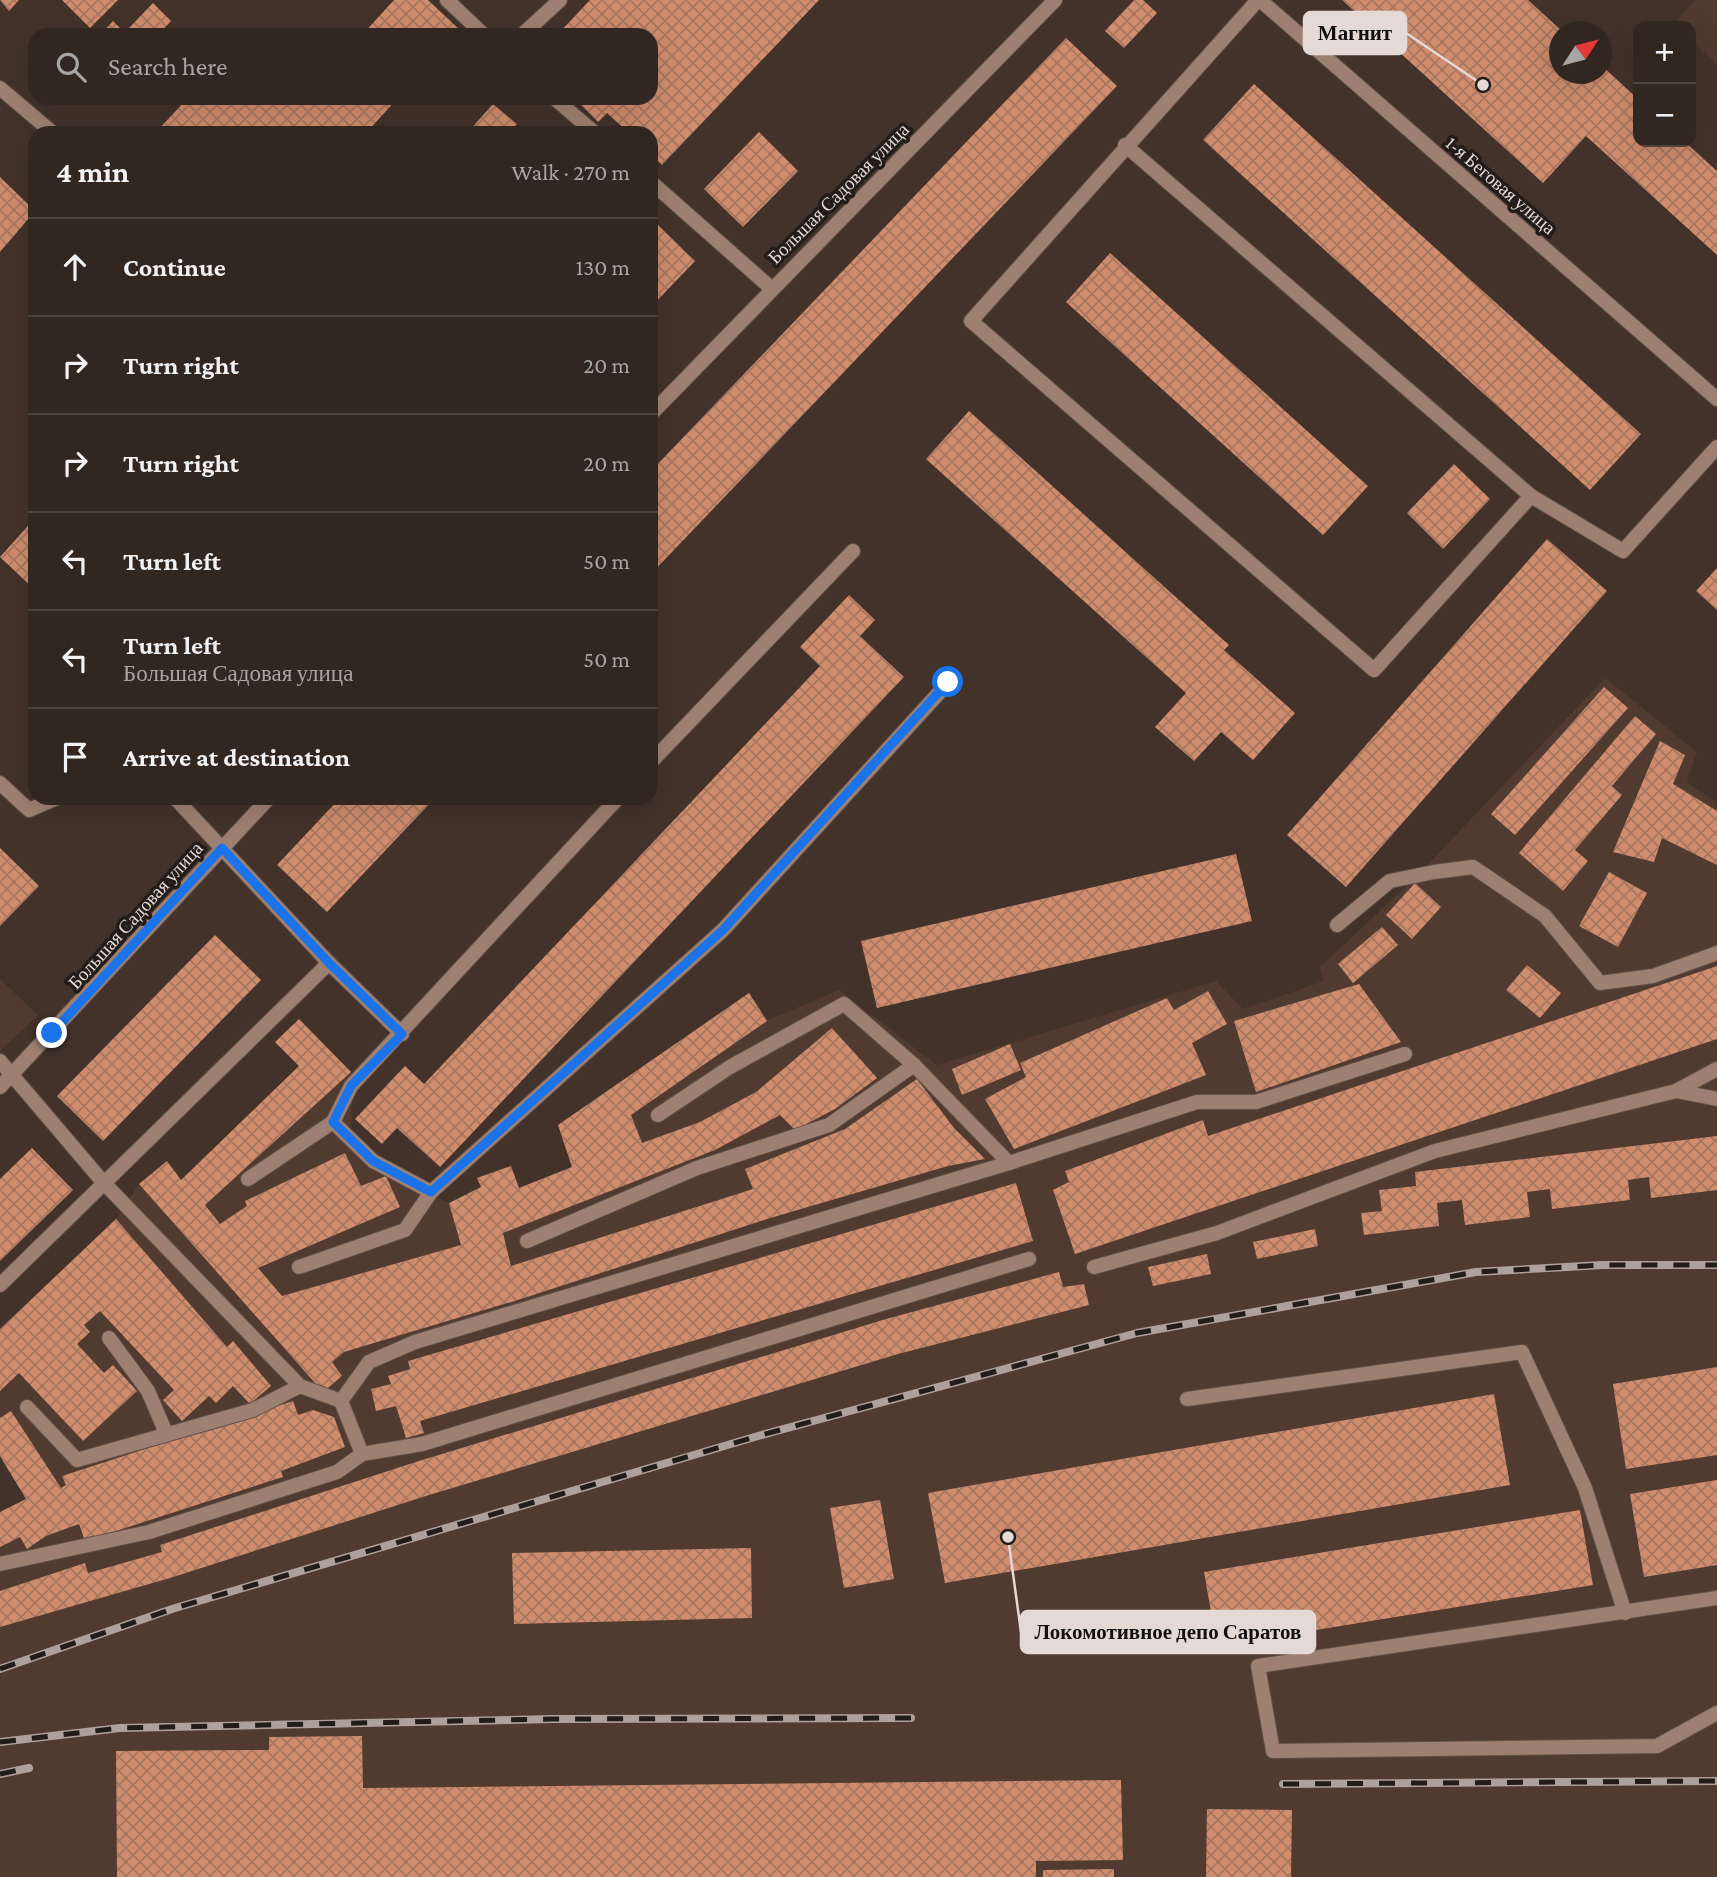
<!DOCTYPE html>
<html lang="en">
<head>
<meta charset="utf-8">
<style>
  :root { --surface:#322620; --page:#3a2e29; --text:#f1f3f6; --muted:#a8a5a5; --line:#4d433e }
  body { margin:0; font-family:"Crimson Pro",serif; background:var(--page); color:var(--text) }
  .controls { position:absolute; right:21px; top:21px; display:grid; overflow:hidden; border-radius:14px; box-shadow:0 7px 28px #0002 }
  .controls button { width:63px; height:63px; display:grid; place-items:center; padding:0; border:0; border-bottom:2px solid var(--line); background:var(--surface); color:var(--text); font:35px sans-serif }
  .compass { position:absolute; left:1549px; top:21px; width:63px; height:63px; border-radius:50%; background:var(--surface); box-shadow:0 7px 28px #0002; rotate:54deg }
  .stop { position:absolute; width:21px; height:21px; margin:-16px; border:5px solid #1a73e8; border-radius:50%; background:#fff }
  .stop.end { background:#1a73e8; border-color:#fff; box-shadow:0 2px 7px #0008 }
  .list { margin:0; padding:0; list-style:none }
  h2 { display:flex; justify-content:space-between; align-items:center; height:91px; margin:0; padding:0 28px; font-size:30px }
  h2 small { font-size:23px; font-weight:400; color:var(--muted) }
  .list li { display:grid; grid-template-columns:46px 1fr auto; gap:21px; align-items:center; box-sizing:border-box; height:98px; padding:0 28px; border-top:2px solid var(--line) }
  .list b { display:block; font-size:26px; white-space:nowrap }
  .list p { margin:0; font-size:23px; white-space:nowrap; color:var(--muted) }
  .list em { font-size:23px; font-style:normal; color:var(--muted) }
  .icon { flex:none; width:38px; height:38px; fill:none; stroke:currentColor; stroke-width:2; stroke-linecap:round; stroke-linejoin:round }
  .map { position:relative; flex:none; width:1717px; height:1877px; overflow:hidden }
  .search { position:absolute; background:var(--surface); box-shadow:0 7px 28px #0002; left:28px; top:28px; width:630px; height:77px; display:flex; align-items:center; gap:18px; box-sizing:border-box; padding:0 24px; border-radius:21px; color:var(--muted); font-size:26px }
  .panel { position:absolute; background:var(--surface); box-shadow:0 7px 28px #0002; left:28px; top:126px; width:630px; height:679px; border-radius:21px }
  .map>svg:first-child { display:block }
  .built { fill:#513a30 }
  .building { fill:url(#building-cross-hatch) }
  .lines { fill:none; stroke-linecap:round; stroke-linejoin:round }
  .service-casing { stroke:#5f5049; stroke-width:16 }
  .minor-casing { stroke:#5f5049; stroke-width:16 }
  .service { stroke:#9e8072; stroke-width:14 }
  .minor { stroke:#9e8072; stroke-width:14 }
  .rail-casing { stroke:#aea19b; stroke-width:8 }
  .rail { stroke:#231c18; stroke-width:5; stroke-dasharray:16; stroke-linecap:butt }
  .route { stroke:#1a73e8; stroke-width:9 }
  .labels { text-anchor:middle; stroke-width:7; stroke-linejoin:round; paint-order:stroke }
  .street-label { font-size:19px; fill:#e4d9d4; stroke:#231c18 }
  .leader { fill:none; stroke:#e4d9d4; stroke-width:2.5 }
  .callout-dot { fill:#e4d9d4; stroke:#231c18; stroke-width:2.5 }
  .callout { fill:#e4d9d4; stroke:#e4d9d4; stroke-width:2.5 }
  .callout-label { font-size:21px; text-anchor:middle; font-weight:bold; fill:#111 }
</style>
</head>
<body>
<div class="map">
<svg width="1717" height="1877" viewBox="0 0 1717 1877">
  <defs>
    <pattern id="building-cross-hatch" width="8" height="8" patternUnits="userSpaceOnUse" patternTransform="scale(1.75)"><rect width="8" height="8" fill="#d08d6d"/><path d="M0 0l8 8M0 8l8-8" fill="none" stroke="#a67660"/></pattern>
  </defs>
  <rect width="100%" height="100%" fill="#42322a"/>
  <g class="built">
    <polygon points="1695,0 1717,0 1717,64 1691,40 1691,26 1673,24"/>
    <polygon points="1605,678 1697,752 1687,782 1717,803 1717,1877 0,1877 0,1512 26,1499 0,1456 0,1329 116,1219 139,1184 167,1161 182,1180 298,1066 275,1042 299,1019 351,1072 352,1152 395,1179 449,1203 481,1187 477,1178 511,1166 519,1187 571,1167 558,1125 749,993 768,1020 839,990 937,1065 1216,981 1243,1009 1324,981 1320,967 1414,879"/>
    <polygon points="0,979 38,1015 0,1051"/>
  </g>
  <g class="building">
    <polygon points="0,0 19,0 9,11"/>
    <polygon points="62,0 118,0 90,28"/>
    <polygon points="394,0 428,0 461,31 457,35 362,35"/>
    <polygon points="590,0 819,0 662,165 651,154 651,133 629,133 607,113 598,122 574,98 651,98 651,35 557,35"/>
    <polygon points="1134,0 1143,0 1157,13 1124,48 1105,31"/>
    <polygon points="1342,0 1528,0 1563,32 1560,32 1560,74 1602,74 1602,66 1638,99 1638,142 1685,142 1717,171 1717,255 1586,136 1543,183"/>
    <polygon points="153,3 171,21 158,35 136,35 129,28"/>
    <polygon points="113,21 127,35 102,33"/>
    <polygon points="1066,38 1117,86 651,574 651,471"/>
    <polygon points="1254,84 1641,434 1590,490 1203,140"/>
    <polygon points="188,98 398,98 366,133 155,133"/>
    <polygon points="493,104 517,124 509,133 467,133"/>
    <polygon points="759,132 798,171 743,227 704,189"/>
    <polygon points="0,177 35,211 0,252"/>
    <polygon points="651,218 695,261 651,307"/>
    <polygon points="1110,253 1368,486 1323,535 1066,302"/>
    <polygon points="969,411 1229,645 1224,650 1295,713 1253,760 1221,732 1194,761 1155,727 1186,693 926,459"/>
    <polygon points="1454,464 1490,499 1443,549 1407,513"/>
    <polygon points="35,518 35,590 0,557"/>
    <polygon points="1547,539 1607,591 1346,887 1287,835"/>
    <polygon points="1717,568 1717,610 1696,591"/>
    <polygon points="849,595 875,620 860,636 904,677 440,1167 397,1128 382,1144 355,1119 405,1066 424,1084 820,666 800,647"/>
    <polygon points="1604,687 1628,708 1515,835 1491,814"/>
    <polygon points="1635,716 1656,734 1612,786 1622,795 1575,850 1588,861 1563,891 1519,853"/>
    <polygon points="1660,741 1685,755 1673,784 1717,811 1717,865 1662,838 1654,862 1613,852"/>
    <polygon points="340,798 435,798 327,912 277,865"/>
    <polygon points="0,848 39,886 0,926"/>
    <polygon points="1236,854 1252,921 877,1008 861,941"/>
    <polygon points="1609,872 1647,893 1618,947 1579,926"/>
    <polygon points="1415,883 1441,907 1412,939 1386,915"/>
    <polygon points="1382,927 1398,945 1353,983 1338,964"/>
    <polygon points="215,935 261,980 103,1141 57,1096"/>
    <polygon points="1527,965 1561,993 1540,1018 1506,990"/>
    <polygon points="1717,966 1717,1039 1075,1254 1053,1190 1069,1182 1065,1171 1203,1120 1208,1136"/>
    <polygon points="1359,984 1401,1042 1256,1092 1234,1021"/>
    <polygon points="1208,991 1227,1024 1192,1043 1206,1075 1014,1149 985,1099 1026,1077 1020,1063 1167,998 1174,1010"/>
    <polygon points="749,993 767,1021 631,1115 642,1143 700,1122 756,1092 832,1028 877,1078 835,1109 795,1130 780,1115 715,1150 503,1233 511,1266 753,1189 745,1169 845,1129 917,1079 954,1128 985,1159 948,1166 767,1219 521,1299 344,1352 332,1362 342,1376 323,1392 139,1184 167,1161 181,1180 299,1066 275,1042 299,1019 351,1072 205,1205 220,1224 247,1206 245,1201 345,1153 361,1186 386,1176 400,1207 258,1268 282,1296 461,1245 449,1203 481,1187 477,1178 511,1166 519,1188 572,1167 558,1125"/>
    <polygon points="1010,1044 1021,1070 962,1095 952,1069"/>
    <polygon points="1717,1136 1717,1190 1651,1198 1649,1177 1628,1180 1630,1200 1552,1209 1550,1189 1527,1192 1530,1217 1465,1225 1462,1200 1437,1203 1439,1226 1364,1235 1361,1213 1382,1211 1379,1190 1416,1186 1415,1172"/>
    <polygon points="32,1148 73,1190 0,1261 0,1179"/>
    <polygon points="1016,1183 1033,1241 420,1421 424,1433 406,1438 396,1406 376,1411 371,1389 391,1384 388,1376 410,1369 408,1361"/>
    <polygon points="116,1219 227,1347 233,1341 271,1386 250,1404 233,1386 216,1403 209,1396 182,1421 163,1400 174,1390 100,1311 84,1325 90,1332 77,1344 104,1373 113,1365 137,1391 83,1441 19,1373 0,1391 0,1329"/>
    <polygon points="1315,1229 1318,1246 1257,1259 1253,1242"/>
    <polygon points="1207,1254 1211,1274 1153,1286 1148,1267"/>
    <polygon points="1059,1272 1063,1287 1084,1284 1089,1305 898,1354 429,1495 170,1578 0,1627 0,1591 85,1563 88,1573 162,1552 160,1545 419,1461 886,1319"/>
    <polygon points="1717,1367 1717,1455 1626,1469 1613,1384"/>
    <polygon points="1494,1394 1510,1485 945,1583 928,1493"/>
    <polygon points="293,1401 298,1415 313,1410 334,1417 345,1447 281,1471 283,1477 85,1541 79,1524 46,1536 27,1549 20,1537 0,1547 0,1512 26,1499 0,1456 0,1418 11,1411 61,1488 66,1485 62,1476"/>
    <polygon points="1717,1480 1717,1565 1644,1577 1630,1494"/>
    <polygon points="880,1500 894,1579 844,1588 830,1508"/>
    <polygon points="1580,1510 1593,1585 1217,1646 1204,1572"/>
    <polygon points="751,1548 752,1618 514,1624 512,1553"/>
    <polygon points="362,1736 363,1788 1121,1780 1123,1860 1036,1861 1036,1877 117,1877 116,1751 269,1750 269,1737"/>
    <polygon points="1207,1809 1292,1810 1291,1877 1206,1877"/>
    <polygon points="1114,1869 1114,1877 1043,1877 1043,1870"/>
  </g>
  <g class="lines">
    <defs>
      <g id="service">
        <polyline points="1258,0 971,321 1374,670 1531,496 1623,551 1717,447"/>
        <polyline points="1125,145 1531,496"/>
        <polyline points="651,762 853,551"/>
        <polyline points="0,783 29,810 57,798"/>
        <polyline points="175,798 329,963 402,1034"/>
        <polyline points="1337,925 1390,881 1434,872 1473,867 1545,916 1600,983 1653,976 1717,953"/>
        <polyline points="0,1061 103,1182 300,1386"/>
        <polyline points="1676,1091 1717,1099"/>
        <polyline points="658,1115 730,1067 844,1004 914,1065"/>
        <polyline points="248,1179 333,1122"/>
        <polyline points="431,1192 373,1161 333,1122 351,1086 618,798"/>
        <polyline points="527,1241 697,1168 829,1125 914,1065 1009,1163"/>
        <polyline points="299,1267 405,1230 431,1192 723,930 948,683"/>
        <polyline points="1094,1267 1217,1233 1435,1151 1676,1091 1717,1069"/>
        <polyline points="0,1285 329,963"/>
        <polyline points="109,1338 148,1391 166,1433"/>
        <polyline points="1187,1399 1522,1352 1585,1488 1625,1613"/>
        <polyline points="27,1407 77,1460 253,1410 300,1386 341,1401"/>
        <polyline points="362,1454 341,1401 369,1362 415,1342 1009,1163 1197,1102 1256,1102 1405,1054"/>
        <polyline points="0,1564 149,1532 337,1472 362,1454 422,1444 1029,1259"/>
        <polyline points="1717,1598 1258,1666 1273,1751 1657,1746 1717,1713"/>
      </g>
      <g id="minor">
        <polyline points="447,0 484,35"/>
        <polyline points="1260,0 1717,399"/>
        <polyline points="522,35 560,0"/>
        <polyline points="0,88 53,133"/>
        <polyline points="554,98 595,133"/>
        <polyline points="651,182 771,288"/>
        <polyline points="651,414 1055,0"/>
        <polyline points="0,1087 269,798"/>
      </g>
    </defs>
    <use href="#service" class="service-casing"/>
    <use href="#minor" class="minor-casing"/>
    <use href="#service" class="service"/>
    <use href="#minor" class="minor"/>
    <defs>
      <g id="rail">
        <polyline points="0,1669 172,1609 758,1436 1137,1333 1476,1272 1603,1265 1717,1265"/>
        <polyline points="0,1742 120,1728 553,1719 911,1718"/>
        <polyline points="0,1774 29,1768"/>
        <polyline points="1283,1784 1717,1781"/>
      </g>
    </defs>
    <use href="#rail" class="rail-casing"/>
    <use href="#rail" class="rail"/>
  </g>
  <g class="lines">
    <polyline class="route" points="52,1033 222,848 329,963 402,1034 351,1086 333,1122 373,1161 431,1192 723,930 948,682"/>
  </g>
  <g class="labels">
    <g class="street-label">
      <text transform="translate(1501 185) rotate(41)" y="7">1-я Беговая улица</text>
      <text transform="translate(838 193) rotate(-45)" y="7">Большая Садовая улица</text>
      <text transform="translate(135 915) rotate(-48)" y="7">Большая Садовая улица</text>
    </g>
  </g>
  <path class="leader" d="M1483 85L1406 33M1008 1537L1021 1632"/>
  <g class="callout-dot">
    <circle cx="1483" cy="85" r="7"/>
    <circle cx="1008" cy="1537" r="7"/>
  </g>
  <g class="callout">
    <rect x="1304" y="12" width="102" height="42" rx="7"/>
    <rect x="1021" y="1611" width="294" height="42" rx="7"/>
  </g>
  <g class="callout-label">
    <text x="1355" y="40">Магнит</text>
    <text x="1168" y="1639">Локомотивное депо Саратов</text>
  </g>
</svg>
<div class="controls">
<button>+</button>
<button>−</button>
</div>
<svg class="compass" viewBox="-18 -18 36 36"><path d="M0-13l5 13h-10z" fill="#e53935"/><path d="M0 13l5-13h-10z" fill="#a8a5a5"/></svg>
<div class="stop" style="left:948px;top:682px"></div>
<div class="stop end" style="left:52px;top:1033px"></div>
<div class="search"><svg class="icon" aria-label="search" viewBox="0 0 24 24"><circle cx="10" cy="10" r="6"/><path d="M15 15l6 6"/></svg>Search here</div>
<section class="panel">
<h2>4 min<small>Walk · 270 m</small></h2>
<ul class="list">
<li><svg class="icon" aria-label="ahead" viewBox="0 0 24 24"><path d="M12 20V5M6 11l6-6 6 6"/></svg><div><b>Continue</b></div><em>130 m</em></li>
<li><svg class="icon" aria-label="right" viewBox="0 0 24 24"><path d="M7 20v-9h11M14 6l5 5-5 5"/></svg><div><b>Turn right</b></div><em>20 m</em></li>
<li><svg class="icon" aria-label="right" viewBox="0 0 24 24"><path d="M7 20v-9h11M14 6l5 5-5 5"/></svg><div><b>Turn right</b></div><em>20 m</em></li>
<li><svg class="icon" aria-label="left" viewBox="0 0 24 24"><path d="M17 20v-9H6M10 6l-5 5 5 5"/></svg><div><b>Turn left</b></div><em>50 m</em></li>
<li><svg class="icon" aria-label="left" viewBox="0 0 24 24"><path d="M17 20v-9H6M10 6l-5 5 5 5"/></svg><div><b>Turn left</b><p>Большая Садовая улица</p></div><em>50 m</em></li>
<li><svg class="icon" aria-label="arrive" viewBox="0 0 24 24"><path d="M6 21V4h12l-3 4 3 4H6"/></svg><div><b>Arrive at destination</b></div></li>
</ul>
</section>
</div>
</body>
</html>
